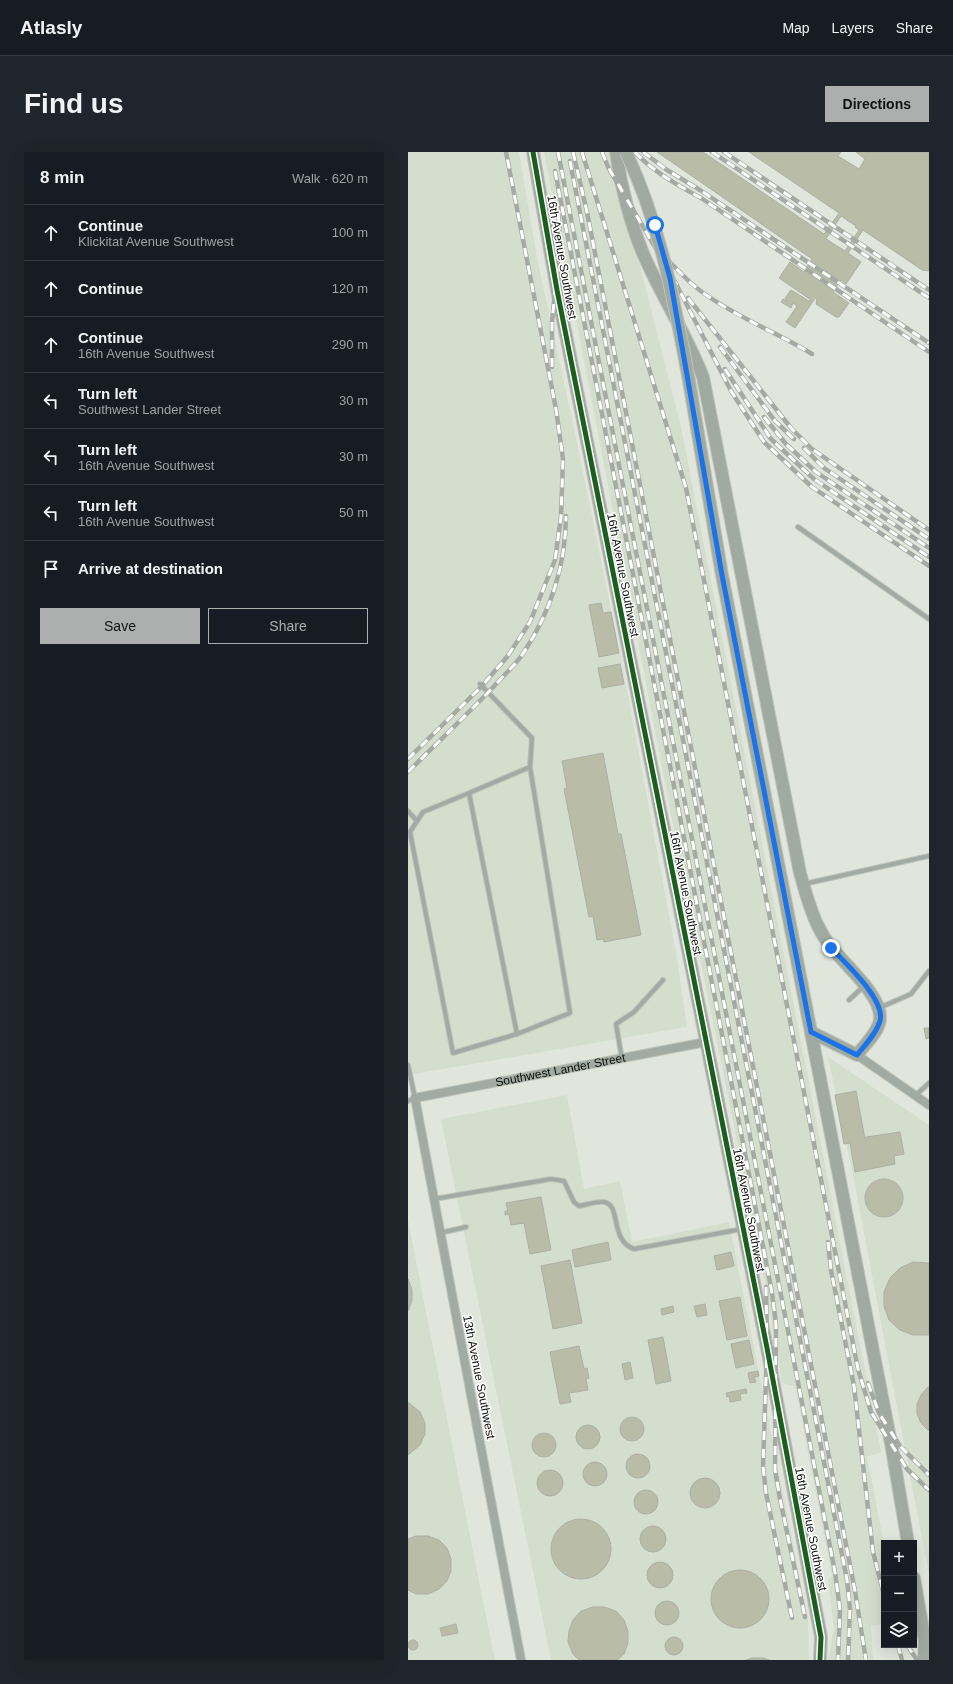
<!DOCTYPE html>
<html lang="en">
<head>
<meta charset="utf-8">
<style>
  :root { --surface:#171b24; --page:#20242c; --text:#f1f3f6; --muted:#9ea1a6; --line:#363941; --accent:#acafad }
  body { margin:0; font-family:Helvetica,sans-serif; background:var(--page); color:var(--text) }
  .controls { position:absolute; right:12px; bottom:12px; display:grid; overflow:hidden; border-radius:0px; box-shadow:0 4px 16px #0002 }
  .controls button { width:36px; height:36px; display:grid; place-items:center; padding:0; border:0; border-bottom:1px solid var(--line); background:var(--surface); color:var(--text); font:20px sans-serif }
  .stop { position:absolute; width:12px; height:12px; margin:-9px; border:3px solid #1a73e8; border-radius:50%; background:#fff }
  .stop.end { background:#1a73e8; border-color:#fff; box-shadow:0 1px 4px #0008 }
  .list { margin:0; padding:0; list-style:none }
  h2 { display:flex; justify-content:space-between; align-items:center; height:52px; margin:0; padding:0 16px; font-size:17px }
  h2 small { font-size:13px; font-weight:400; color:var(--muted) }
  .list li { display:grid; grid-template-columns:26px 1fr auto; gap:12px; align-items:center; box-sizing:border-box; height:56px; padding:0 16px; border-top:1px solid var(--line) }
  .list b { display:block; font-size:15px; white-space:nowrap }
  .list p { margin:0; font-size:13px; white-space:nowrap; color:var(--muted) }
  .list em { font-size:13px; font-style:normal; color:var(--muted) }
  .actions { display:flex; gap:8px; padding:12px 16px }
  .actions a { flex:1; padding:9px 0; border:1px solid var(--accent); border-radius:0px; text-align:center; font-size:14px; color:var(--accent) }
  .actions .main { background:var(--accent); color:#111 }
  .icon { flex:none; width:22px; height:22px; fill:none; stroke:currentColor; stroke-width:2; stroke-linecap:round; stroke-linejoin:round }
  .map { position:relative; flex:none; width:521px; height:1508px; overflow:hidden; border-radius:0px }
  header { display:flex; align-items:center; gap:24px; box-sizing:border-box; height:56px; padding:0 20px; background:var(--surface); border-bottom:1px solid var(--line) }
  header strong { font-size:19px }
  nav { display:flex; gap:22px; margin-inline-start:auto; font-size:14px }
  .intro { display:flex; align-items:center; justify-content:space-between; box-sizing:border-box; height:96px; padding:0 24px }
  h1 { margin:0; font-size:28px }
  .button { padding:10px 18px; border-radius:0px; background:var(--accent); color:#111; font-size:14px; font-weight:700 }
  main { display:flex; gap:24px; padding:0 24px }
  aside { flex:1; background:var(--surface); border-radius:0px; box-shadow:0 4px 16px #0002 }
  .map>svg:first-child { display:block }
  .built { fill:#d4decc }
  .building { fill:#b9bca7; stroke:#adafa7; fill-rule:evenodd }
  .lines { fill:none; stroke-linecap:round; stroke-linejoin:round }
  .lane-casing { stroke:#bfc3bb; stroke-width:6 }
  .street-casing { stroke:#bfc3bb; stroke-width:10 }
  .secondary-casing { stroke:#bfc3bb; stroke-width:14 }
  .lane { stroke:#a1aba3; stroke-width:4 }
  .street { stroke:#a1aba3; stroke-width:8 }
  .secondary { stroke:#a0aaa0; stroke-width:12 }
  .rail-casing { stroke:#a5aba4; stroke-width:4.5 }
  .rail { stroke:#fff; stroke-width:3; stroke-dasharray:9; stroke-linecap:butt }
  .secondary-bridge-casing { stroke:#bfc3bb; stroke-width:14; stroke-linecap:butt }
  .secondary-bridge { stroke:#a0aaa0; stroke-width:12 }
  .cycleway-casing { stroke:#fff; stroke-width:8 }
  .cycleway { stroke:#1b5e20; stroke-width:5 }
  .route { stroke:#1a73e8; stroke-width:5 }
  .labels { text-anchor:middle; stroke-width:3; stroke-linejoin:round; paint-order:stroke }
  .street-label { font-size:12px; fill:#0d100a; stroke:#fff }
</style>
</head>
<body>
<header>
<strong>Atlasly</strong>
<nav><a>Map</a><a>Layers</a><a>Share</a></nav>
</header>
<div class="intro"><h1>Find us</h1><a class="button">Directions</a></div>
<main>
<aside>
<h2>8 min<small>Walk · 620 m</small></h2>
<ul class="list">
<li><svg class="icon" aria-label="ahead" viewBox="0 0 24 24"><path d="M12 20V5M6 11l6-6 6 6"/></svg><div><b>Continue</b><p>Klickitat Avenue Southwest</p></div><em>100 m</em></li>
<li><svg class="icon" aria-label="ahead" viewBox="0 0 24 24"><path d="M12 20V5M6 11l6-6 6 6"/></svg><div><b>Continue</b></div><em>120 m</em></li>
<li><svg class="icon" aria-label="ahead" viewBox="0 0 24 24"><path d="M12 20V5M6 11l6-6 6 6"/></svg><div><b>Continue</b><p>16th Avenue Southwest</p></div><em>290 m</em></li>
<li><svg class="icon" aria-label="left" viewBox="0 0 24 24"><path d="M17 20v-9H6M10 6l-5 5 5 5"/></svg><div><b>Turn left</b><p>Southwest Lander Street</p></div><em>30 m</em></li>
<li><svg class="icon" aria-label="left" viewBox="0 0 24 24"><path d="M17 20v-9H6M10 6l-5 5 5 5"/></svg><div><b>Turn left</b><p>16th Avenue Southwest</p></div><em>30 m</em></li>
<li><svg class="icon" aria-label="left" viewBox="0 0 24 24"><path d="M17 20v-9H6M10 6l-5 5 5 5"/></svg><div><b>Turn left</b><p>16th Avenue Southwest</p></div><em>50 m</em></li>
<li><svg class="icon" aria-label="arrive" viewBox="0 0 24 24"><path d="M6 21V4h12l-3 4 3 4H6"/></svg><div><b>Arrive at destination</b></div></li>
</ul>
<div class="actions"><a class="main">Save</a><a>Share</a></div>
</aside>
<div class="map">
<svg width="521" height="1508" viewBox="0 0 521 1508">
  <rect width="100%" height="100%" fill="#e1e6dc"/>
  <g class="built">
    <polygon points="0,0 111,0 129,106 164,267 213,506 269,806 279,875 0,923"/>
    <polygon points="136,0 203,0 273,275 473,1300 459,1305 476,1392 476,1472 463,1474 465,1508 420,1508 426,1477 420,1428 424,1424 387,1234 374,1231 352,1103 264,667"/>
    <polygon points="420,905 521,973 521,1423 445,1023"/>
    <polygon points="159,943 176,1037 212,1029 224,1090 321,1070 400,1467 401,1508 143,1508 33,967"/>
    <polygon points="0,1068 73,1440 87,1508 0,1508"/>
  </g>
  <g class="building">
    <path d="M249,0H295L416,82L431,61L341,0H433L430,4L451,17L457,7L448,0H521V119L514,118L455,78L440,101L453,110L438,132L433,128L425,140L441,151L431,165H428L408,152L409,146L408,145L387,176L378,170L389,154L385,151L383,156L373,150L375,147L379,149L377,146L383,138L401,149L403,148L371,126L382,110L396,120L404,107ZM433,64L448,74L447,75L451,78L437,99L418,87Z"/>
    <polygon points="193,451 195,461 203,460 211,501 191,505 181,453"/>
    <polygon points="212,512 216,532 194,536 190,516"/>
    <polygon points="195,601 210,682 213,682 233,783 196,790 195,787 189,788 185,764 181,765 156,637 159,636 154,609"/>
    <polygon points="516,876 521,876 521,886 518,887"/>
    <polygon points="448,939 457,987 458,985 492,980 496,1002 486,1004 487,1012 447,1020 442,991 436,992 427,943"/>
    <circle cx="476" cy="1046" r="19"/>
    <polygon points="133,1045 143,1098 122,1102 116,1071 103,1073 101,1062 97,1063 97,1059 100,1059 98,1051"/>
    <polygon points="200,1090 203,1108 167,1115 164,1098"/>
    <polygon points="323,1100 326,1114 309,1118 306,1104"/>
    <polygon points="162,1108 174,1171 145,1177 133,1114"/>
    <polygon points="505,1110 521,1111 521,1183 505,1183 492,1178 481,1168 476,1154 476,1140 482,1126 492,1116"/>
    <polygon points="0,1127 4,1138 4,1149 0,1159"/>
    <polygon points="332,1145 339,1184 319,1188 311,1149"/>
    <polygon points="297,1152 299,1163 289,1165 286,1154"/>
    <polygon points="265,1154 266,1160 254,1163 253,1157"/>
    <polygon points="255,1185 263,1229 248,1232 240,1188"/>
    <polygon points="341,1188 346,1212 328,1216 323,1192"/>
    <polygon points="171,1194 176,1217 179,1216 181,1226 178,1227 180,1238 161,1241 163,1250 152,1252 142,1200"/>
    <polygon points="222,1210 225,1226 217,1228 214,1212"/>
    <polygon points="350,1219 351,1224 346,1225 348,1230 342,1231 340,1221"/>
    <polygon points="520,1235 521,1235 521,1279 513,1271 509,1262 509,1252 513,1243"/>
    <polygon points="338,1237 339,1241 332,1242 333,1248 322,1250 321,1244 319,1245 318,1241"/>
    <polygon points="0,1250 12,1260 17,1271 17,1282 12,1293 0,1303"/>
    <circle cx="224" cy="1277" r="12"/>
    <circle cx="180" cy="1285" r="12"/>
    <circle cx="136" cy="1293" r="12"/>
    <circle cx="230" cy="1314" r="12"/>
    <circle cx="187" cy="1322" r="12"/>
    <circle cx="142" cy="1331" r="13"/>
    <circle cx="297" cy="1341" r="15"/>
    <circle cx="238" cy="1350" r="12"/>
    <circle cx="173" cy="1397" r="30"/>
    <circle cx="245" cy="1387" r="13"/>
    <polygon points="8,1384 20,1384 31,1388 39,1396 43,1407 43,1419 39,1429 31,1437 20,1442 8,1442 0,1438 0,1387"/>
    <circle cx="252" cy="1423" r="13"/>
    <circle cx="332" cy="1447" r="29"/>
    <circle cx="259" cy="1461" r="12"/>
    <polygon points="185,1455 196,1455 208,1459 216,1468 220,1479 220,1491 216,1502 209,1508 171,1508 165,1502 160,1490 161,1479 165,1468 173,1459"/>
    <polygon points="48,1472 50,1481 34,1484 32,1476"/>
    <circle cx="266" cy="1494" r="9"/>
    <circle cx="5" cy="1493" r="5"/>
    <polygon points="344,1506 355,1506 361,1508 338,1508"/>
  </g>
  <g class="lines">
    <defs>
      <g id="lane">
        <polyline points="390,375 521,467"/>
        <polyline points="72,532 124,586 122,615 162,861 109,882 61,641 122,615"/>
        <polyline points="61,641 15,660 2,680 45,901 109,882"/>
        <polyline points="0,659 9,669"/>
        <polyline points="396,732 521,704"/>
        <polyline points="441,848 456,834"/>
        <polyline points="471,856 503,842 521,819"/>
        <polyline points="214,907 208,872 226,860 255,828"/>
        <polyline points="0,913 7,946 0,949"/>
        <polyline points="508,943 521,931"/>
        <path d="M26,1047L143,1027L156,1029L166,1050L171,1054C178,1053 189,1049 196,1050C214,1053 201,1088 226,1097L334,1077"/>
        <polyline points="32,1081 58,1075"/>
      </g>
      <g id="street">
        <polyline points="449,903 521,953"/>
        <path id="s1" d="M113,1508L7,946L298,890"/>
      </g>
      <g id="secondary">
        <polyline points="125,0 149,138 359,1196 413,1485 412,1508"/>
        <path d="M208,0C213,34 221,67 234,99C252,142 278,181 295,225L392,721C397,739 402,758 410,774C414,782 419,791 425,797C439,815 474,844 472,867C471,880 456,893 449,903L403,880"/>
        <polyline points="281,229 314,423 483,1291 500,1391"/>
        <polyline points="506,1426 517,1489 516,1508"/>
      </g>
    </defs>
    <use href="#lane" class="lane-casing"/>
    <use href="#street" class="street-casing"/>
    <use href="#secondary" class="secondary-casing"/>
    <use href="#lane" class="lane"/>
    <use href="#street" class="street"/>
    <use href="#secondary" class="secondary"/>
    <defs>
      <g id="rail">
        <polyline points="150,0 427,1420 432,1458 430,1508"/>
        <polyline points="165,0 179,60 447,1439 458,1508"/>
        <polyline points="174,0 278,336 450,1217 463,1260 499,1317 521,1338"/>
        <polyline points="194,0 200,15 264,124 323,239 356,290 404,335 521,414"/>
        <path d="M227,0C245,20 270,33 293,46L521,200"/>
        <polyline points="235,0 259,18 292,38 521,191"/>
        <polyline points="304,0 521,146"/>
        <polyline points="316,0 521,138"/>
        <polyline points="162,9 439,1428 442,1457 440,1508"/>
        <polyline points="147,19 364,1141 368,1172 367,1318 372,1347 397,1465"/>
        <path d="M256,104C268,116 280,130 294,140C328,165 368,180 404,202"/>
        <polyline points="280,146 383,276 404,297 521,378"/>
        <polyline points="312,195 367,269 386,287"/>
        <polyline points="144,215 144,170 152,88 150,56"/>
        <polyline points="317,217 363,287 406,327 521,405"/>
        <polyline points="356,265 378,292 408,320 521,396"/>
        <polyline points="396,296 416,316 521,387"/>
        <polyline points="0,607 73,535 99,505 122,470 147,408 153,365 155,307 148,257 98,0"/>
        <path d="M0,620C30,590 61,561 90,530C98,521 107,513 114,503C142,462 158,413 158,364"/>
        <polyline points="420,1090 423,1118 446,1234 465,1400 476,1443"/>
        <polyline points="358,1135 359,1196 355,1314 358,1341 384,1466"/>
        <polyline points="460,1231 471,1261 492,1294 521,1323"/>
        <polyline points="490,1493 494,1508"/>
        <polyline points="499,1493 509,1508"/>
      </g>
    </defs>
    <use href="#rail" class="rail-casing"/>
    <use href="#rail" class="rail"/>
    <defs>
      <path id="secondary-bridge" d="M218,0C253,75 266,148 281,229"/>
    </defs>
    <use href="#secondary-bridge" class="secondary-bridge-casing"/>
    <use href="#secondary-bridge" class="secondary-bridge"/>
    <defs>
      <polyline id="cycleway" points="125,0 149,138 359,1196 413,1485 412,1508"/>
    </defs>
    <use href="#cycleway" class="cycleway-casing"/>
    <use href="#cycleway" class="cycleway"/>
  </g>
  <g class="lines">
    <path class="route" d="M247,73L262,126L314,423L403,880L449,903C457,893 468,882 472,869C478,848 437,811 423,796"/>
  </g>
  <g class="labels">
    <g class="street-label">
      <text transform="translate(154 105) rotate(80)" y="4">16th Avenue Southwest</text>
      <text transform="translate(215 423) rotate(79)" y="4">16th Avenue Southwest</text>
      <text transform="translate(278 741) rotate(79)" y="4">16th Avenue Southwest</text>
      <text dy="4" stroke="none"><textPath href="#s1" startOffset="720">Southwest Lander Street</textPath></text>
      <text transform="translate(341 1058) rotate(79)" y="4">16th Avenue Southwest</text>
      <text transform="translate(71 1225) rotate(79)" y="4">13th Avenue Southwest</text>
      <text transform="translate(403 1377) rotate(79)" y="4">16th Avenue Southwest</text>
    </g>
  </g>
</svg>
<div class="controls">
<button>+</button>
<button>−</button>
<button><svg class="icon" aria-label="layers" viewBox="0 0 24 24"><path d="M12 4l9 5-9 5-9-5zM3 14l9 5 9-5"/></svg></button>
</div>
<div class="stop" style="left:247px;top:73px"></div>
<div class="stop end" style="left:423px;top:796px"></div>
</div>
</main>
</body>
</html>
